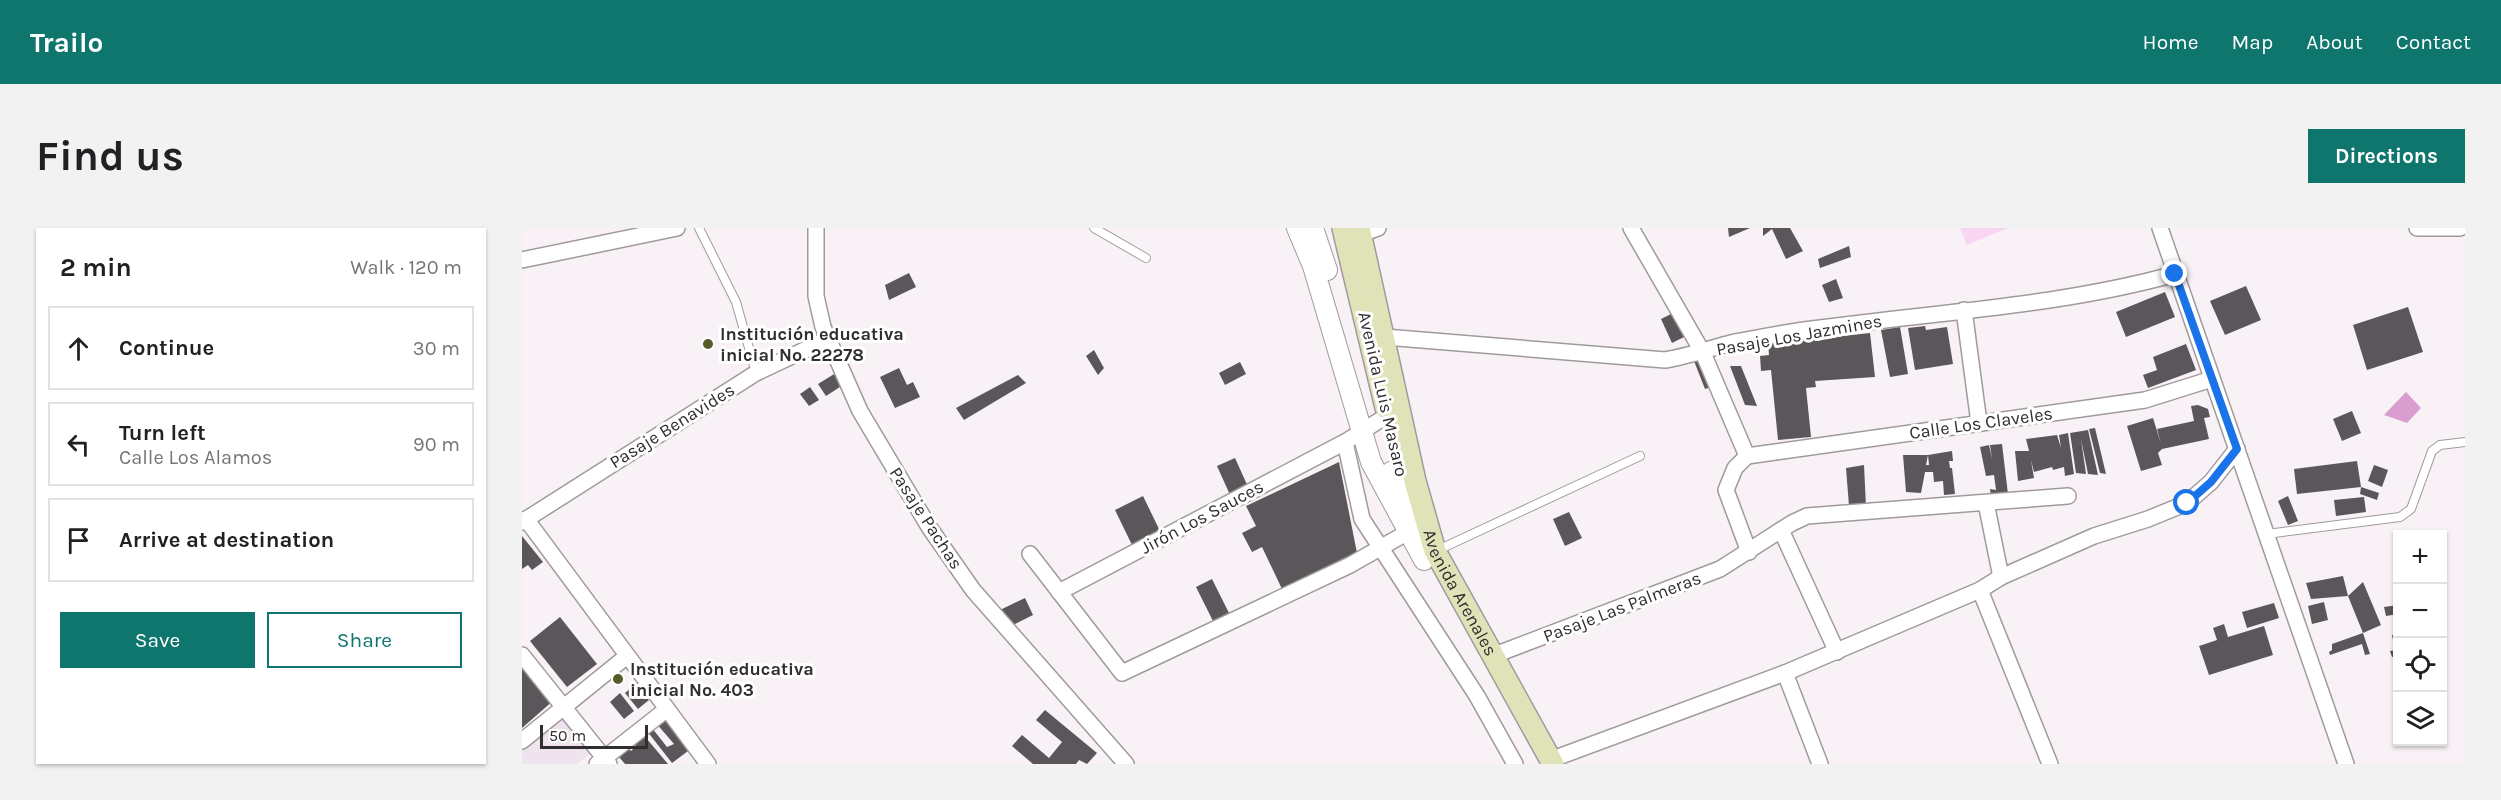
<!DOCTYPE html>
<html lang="en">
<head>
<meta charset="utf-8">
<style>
  :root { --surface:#fff; --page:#f2f2f2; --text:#202124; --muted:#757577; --line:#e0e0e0; --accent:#0f766e }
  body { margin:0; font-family:Karla,sans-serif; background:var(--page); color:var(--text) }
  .controls { position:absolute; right:18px; bottom:18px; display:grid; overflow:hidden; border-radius:0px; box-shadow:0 2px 4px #0004 }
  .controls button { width:54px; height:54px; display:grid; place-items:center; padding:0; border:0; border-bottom:2px solid var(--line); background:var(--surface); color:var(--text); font:30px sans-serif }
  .scale { position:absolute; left:18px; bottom:15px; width:108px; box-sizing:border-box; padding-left:6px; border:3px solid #302e2f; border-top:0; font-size:16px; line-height:21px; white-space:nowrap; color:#302e2f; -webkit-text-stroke:4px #fff; paint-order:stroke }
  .stop { position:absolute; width:18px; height:18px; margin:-14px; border:4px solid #1a73e8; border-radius:50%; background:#fff }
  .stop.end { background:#1a73e8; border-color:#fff; box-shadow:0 2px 6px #0008 }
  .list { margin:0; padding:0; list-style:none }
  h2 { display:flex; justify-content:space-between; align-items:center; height:78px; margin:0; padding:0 24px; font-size:26px }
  h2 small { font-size:20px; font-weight:400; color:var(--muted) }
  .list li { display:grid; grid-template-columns:39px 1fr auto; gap:18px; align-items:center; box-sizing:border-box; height:84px; margin:0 12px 12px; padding:0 12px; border:2px solid var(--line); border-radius:0px }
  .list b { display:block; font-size:22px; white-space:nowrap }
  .list p { margin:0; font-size:20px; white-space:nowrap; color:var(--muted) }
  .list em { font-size:20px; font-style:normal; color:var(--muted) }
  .actions { display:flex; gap:12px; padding:18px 24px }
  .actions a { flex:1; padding:14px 0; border:2px solid var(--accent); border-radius:0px; text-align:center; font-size:21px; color:var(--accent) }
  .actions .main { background:var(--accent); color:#fff }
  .icon { flex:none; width:33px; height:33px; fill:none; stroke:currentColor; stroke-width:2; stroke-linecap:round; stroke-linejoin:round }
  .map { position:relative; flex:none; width:1943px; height:536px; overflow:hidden; border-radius:0px }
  header { display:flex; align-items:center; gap:36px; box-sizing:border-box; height:84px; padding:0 30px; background:var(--accent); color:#fff }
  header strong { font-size:28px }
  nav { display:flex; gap:33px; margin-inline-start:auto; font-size:21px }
  .intro { display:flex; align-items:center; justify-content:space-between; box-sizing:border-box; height:144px; padding:0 36px }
  h1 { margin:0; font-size:42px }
  .button { padding:15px 27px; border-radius:0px; background:var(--accent); color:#fff; font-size:21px; font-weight:700 }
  main { display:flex; gap:36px; padding:0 36px }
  aside { flex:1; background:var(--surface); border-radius:0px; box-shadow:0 2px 4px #0004 }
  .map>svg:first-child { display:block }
  .built { fill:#efe3ed }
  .green { fill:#f9d5f2 }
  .water { fill:#da9dcf }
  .building { fill:#5b565a }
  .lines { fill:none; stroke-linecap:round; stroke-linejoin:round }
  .service-casing { stroke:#a09a9e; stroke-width:10 }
  .minor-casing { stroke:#a09a9e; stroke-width:18 }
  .tertiary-casing { stroke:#a09a9e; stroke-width:22 }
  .secondary-casing { stroke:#a09a9e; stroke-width:24 }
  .service { stroke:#fff; stroke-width:8 }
  .minor { stroke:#fff; stroke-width:15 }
  .tertiary { stroke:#fff; stroke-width:20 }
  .secondary { stroke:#e0e2b8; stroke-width:21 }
  .route { stroke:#1a73e8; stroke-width:8 }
  .poi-dot { fill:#565c29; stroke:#fff; stroke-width:2 }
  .labels { text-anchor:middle; stroke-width:6; stroke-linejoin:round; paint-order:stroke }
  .poi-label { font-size:18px; font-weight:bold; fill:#302e2f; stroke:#fff; text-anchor:start }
  .street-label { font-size:18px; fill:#302e2f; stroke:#fff }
</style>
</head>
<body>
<header>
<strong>Trailo</strong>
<nav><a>Home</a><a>Map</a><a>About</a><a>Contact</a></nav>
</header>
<div class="intro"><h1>Find us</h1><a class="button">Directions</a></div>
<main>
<aside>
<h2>2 min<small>Walk · 120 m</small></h2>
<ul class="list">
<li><svg class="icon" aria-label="ahead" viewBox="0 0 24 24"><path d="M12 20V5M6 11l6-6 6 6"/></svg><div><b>Continue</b></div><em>30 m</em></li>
<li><svg class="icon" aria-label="left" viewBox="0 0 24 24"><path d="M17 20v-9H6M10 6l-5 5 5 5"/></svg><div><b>Turn left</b><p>Calle Los Alamos</p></div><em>90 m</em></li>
<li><svg class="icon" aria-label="arrive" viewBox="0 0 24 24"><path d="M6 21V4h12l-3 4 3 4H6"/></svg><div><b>Arrive at destination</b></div></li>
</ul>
<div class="actions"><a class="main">Save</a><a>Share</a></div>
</aside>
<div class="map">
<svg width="1943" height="536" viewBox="0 0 1943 536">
  <rect width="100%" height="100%" fill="#f8f2f7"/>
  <polygon class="built" points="44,484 74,521 55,536 0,536 0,519"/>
  <polygon class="green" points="1438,0 1486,0 1445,17"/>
  <polygon class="water" points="1884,164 1899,180 1885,195 1862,187"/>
  <g class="building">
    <polygon points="1206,0 1228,0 1207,9"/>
    <polygon points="1241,0 1268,0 1281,23 1264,31 1250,1 1241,8"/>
    <polygon points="1327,18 1329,29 1298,40 1296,31"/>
    <polygon points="387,45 394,59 367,72 363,57"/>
    <polygon points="1314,51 1321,70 1307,74 1300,57"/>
    <polygon points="1724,58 1739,92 1703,107 1688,73"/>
    <polygon points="1643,64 1653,89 1604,109 1594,84"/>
    <polygon points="1886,79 1901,124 1845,142 1831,97"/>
    <polygon points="1151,85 1162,109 1150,115 1139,91"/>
    <polygon points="1403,98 1404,102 1425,99 1431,136 1393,142 1386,100"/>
    <polygon points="1378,99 1386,146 1368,149 1359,102"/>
    <polygon points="1348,105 1353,149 1293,153 1294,159 1284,160 1289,209 1256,212 1249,142 1239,143 1238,128 1247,127 1246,116"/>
    <polygon points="1664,116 1674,142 1626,160 1621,147 1635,142 1631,129"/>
    <polygon points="572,122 582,140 576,147 564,128"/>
    <polygon points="1181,130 1192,158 1183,161 1172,133"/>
    <polygon points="718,134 724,146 703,157 697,145"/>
    <polygon points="1208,138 1219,138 1235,178 1223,177"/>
    <polygon points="377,140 385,157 391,154 398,169 373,180 358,149"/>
    <polygon points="317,143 321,157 304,168 296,156"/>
    <polygon points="496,147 504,155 442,192 434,180"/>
    <polygon points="288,159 297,172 287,178 278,166"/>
    <polygon points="1676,177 1686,181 1688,189 1682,190 1687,211 1640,221 1636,225 1640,237 1619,243 1605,198 1631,190 1639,216 1635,201 1672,193 1669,178"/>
    <polygon points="1830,183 1839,205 1820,213 1811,191"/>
    <polygon points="1573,200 1584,246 1578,245 1567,201"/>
    <polygon points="1566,202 1576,247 1566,246 1559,211 1564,246 1554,245 1548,205"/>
    <polygon points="1546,205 1552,246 1543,248 1542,239 1531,242 1530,239 1512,244 1509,232 1512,250 1496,253 1493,223 1507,223 1504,211 1535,207 1539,220 1537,207"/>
    <polygon points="1480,216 1486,266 1469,268 1468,261 1474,262 1472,247 1464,248 1458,219 1467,217 1470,231 1468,217"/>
    <polygon points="1430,223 1431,233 1427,233 1428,240 1430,240 1433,266 1422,267 1421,253 1412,254 1411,244 1403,244 1399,265 1384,264 1381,227 1406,227 1404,237 1407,237 1406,227"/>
    <polygon points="713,230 727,261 709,269 695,238"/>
    <polygon points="1835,233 1839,259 1775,266 1772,241"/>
    <polygon points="817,234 835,325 760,361 740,319 730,324 720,305 734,298 724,278"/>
    <polygon points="1342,237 1344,279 1327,278 1324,240"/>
    <polygon points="1852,237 1866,242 1860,259 1846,253"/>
    <polygon points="1839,259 1857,265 1855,272 1838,266"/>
    <polygon points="621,268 638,303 610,317 593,282"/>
    <polygon points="1766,268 1776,293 1766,297 1756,273"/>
    <polygon points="1842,269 1844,284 1814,288 1812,272"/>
    <polygon points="1047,284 1060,310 1043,318 1031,291"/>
    <polygon points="0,308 21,334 10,342 6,337 0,341"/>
    <polygon points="1821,348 1826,368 1841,354 1859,397 1841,405 1848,426 1843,427 1840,416 1808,427 1807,424 1810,422 1810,416 1841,405 1826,368 1789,371 1784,355"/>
    <polygon points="690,351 709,389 693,397 674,359"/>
    <polygon points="503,370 511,387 487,399 478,382"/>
    <polygon points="1802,374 1806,392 1790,396 1786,378"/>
    <polygon points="1752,375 1757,390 1725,400 1720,384"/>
    <polygon points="1876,377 1876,386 1864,388 1862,379"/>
    <polygon points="38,389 75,436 45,459 8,413"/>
    <polygon points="1702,396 1706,409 1742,398 1751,427 1687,447 1677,418 1695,412 1691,400"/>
    <polygon points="1876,406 1876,428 1870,429 1868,423 1873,422 1870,407"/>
    <polygon points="0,435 32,472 0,500"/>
    <polygon points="114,456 127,472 116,481 103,465"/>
    <polygon points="98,465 112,483 102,491 88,474"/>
    <polygon points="523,482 575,525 565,536 557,532 554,536 511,536 490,518 500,507 527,530 540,514 514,492"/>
    <polygon points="143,487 170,520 150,535 125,503 130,500 145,519 152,516 134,495"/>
    <polygon points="119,504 146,536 103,536 97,529 96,523 103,516 109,523 114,518 111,515"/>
  </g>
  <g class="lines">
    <defs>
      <g id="service">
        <polyline points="177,0 214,74 234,145"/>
        <polyline points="572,0 624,30"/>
        <polyline points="1745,306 1878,289 1889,281 1910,223 1918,217 1943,214"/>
        <polyline points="916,322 1118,228"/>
      </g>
      <g id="minor">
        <polyline points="294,0 294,68 301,99 338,183 407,299 451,362 604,536"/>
        <polyline points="1109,0 1181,125 1225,228"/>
        <polyline points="1638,0 1824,536"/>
        <polyline points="1895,0 1938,0"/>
        <polyline points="839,6 856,0"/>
        <polyline points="0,32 155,0"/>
        <polyline points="1442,82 1457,195"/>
        <path d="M863,109L1143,132C1167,128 1189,120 1213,114C1241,109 1270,103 1298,100C1416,84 1538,78 1653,46"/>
        <polyline points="823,214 840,291 955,468 993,536"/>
        <polyline points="1225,228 1623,172 1690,151"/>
        <polyline points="1225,228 1213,240 1204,262 1227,324"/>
        <polyline points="1464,275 1479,349"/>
        <polyline points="4,291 186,536"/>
        <polyline points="0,294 234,145 306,111"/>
        <polyline points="1259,302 1315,424"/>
        <polyline points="508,326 600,445 828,337 895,299"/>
        <polyline points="1458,362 1528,536"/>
        <polyline points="537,364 823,214 866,187"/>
        <polyline points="0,427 87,536"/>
        <polyline points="970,428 1198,341 1270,295 1285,288 1546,268"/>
        <polyline points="1263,445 1298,536"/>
        <polyline points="0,513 105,428"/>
        <polyline points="1028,532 1263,445 1458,362 1479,349 1572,308 1626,291 1665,275 1689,254 1715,221"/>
        <polyline points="75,536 145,481"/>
      </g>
      <g id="tertiary">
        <polyline points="775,0 791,38 849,234 902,332"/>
        <polyline points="791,0 805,42"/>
        <polyline points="869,244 904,307"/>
      </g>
      <g id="secondary">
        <polyline points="821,0 864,180"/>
        <path id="s1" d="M837,0L893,253L913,323L1031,536"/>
      </g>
    </defs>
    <use href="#service" class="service-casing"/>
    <use href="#minor" class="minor-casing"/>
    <use href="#tertiary" class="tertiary-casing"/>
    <use href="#secondary" class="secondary-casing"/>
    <use href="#service" class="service"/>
    <use href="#minor" class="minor"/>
    <use href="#tertiary" class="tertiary"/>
    <use href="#secondary" class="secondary"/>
  </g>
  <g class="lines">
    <polyline class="route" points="1653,46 1715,221 1689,254 1665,275"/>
  </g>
  <g class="poi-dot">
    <circle cx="186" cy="116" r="6"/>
    <circle cx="96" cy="451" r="6"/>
  </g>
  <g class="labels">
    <g class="poi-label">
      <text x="198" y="112">Institución educativa<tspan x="198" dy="21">inicial No. 22278</tspan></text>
      <text x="108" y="447">Institución educativa<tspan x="108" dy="21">inicial No. 403</tspan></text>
    </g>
    <g class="street-label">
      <text transform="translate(1277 107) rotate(-10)" y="6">Pasaje Los Jazmines</text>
      <text transform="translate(861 166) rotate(77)" y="6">Avenida Luis Masaro</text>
      <text transform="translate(1459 195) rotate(-8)" y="6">Calle Los Claveles</text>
      <text transform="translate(150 198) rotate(-32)" y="6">Pasaje Benavides</text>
      <text transform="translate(680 289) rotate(-28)" y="6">Jirón Los Sauces</text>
      <text transform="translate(404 290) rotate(57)" y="6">Pasaje Pachas</text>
      <text dy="6" stroke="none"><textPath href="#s1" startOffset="380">Avenida Arenales</textPath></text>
      <text transform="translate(1100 379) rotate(-21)" y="6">Pasaje Las Palmeras</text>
    </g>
  </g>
</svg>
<div class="controls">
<button>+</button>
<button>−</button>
<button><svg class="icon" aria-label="locate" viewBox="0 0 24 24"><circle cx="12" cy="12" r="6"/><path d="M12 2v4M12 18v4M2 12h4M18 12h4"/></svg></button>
<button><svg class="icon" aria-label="layers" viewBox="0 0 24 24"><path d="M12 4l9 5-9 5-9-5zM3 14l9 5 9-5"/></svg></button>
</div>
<div class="scale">50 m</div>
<div class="stop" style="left:1665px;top:275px"></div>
<div class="stop end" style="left:1653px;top:46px"></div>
</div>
</main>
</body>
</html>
